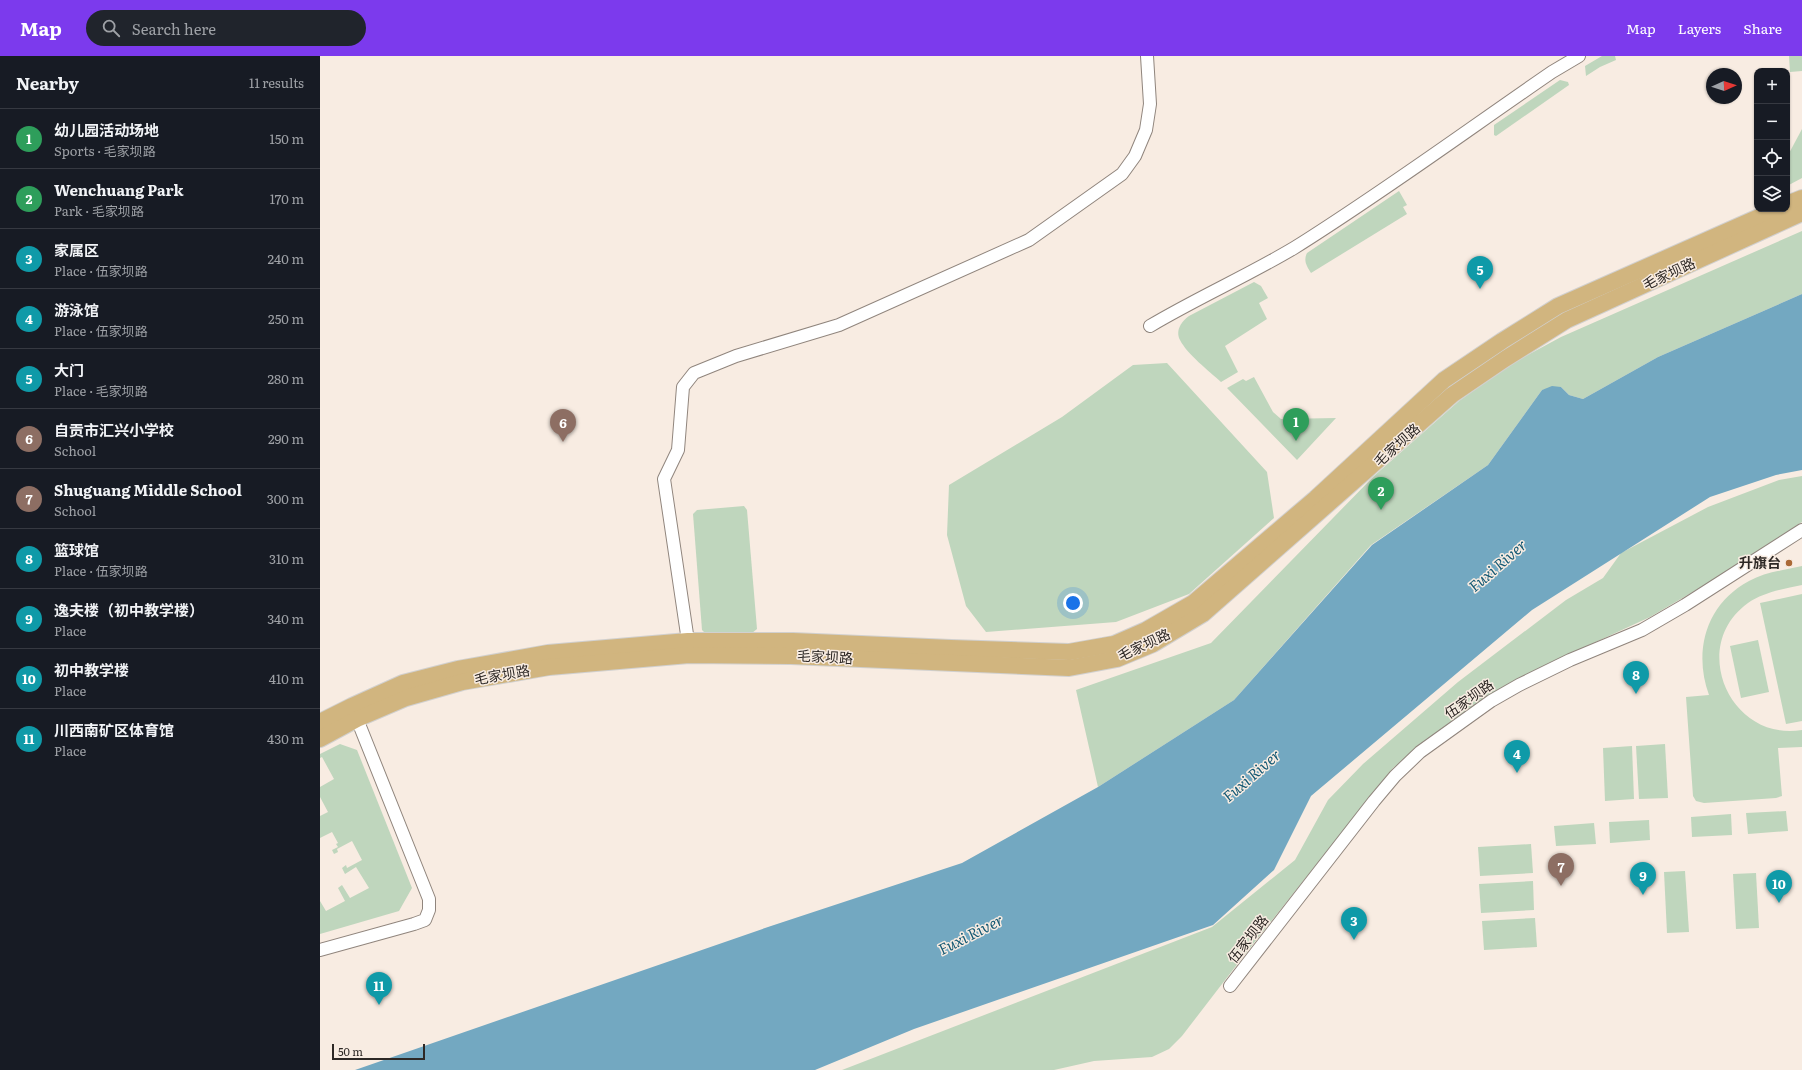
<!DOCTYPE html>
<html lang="en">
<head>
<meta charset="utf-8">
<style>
  :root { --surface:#171b24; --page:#20242c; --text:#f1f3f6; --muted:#9ea1a6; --line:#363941; --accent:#7c3aed }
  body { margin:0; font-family:Literata,"Noto Sans SC",serif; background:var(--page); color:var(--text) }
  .controls { position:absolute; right:12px; top:12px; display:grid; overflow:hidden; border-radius:8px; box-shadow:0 1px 3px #0004 }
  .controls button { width:36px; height:36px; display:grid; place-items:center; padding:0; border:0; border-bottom:1px solid var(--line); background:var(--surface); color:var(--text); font:20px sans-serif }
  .compass { position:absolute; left:1386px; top:12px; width:36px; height:36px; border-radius:50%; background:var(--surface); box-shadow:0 1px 3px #0004; rotate:87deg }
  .scale { position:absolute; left:12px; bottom:10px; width:93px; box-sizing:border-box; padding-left:4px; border:2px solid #2d2825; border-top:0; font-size:11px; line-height:14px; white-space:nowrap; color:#2d2825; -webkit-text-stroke:3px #f8ece2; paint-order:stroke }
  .you { position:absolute; left:753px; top:547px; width:14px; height:14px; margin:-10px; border:3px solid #fff; border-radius:50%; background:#1a73e8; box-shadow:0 0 0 6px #1a73e833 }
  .badge { display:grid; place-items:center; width:26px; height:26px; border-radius:50%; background:var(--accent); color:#fff; font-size:13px; font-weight:700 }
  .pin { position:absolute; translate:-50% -33px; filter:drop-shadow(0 1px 2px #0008) }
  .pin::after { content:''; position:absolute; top:21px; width:14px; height:12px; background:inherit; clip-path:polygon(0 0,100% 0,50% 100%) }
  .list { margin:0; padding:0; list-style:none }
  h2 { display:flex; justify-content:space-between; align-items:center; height:52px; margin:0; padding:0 16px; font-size:17px }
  h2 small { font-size:13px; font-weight:400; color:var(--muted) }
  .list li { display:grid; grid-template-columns:26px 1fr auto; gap:12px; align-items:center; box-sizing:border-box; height:60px; padding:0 16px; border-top:1px solid var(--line) }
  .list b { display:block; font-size:15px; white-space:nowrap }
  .list p { margin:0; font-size:13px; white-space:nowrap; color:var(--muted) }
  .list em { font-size:13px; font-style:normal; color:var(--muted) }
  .icon { flex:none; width:22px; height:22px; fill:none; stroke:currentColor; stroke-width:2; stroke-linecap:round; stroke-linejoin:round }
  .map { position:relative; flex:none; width:1482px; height:1014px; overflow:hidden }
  header { display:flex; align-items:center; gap:24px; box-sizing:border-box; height:56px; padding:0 20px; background:var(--accent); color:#fff }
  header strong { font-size:19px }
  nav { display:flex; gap:22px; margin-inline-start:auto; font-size:14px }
  .search { width:280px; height:36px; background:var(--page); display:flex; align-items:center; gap:10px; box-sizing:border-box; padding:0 14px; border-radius:22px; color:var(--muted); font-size:15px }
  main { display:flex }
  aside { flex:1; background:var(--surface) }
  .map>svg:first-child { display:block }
  .green { fill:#bfd6bd }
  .water { fill:#73a8c1 }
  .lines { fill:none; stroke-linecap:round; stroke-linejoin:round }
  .minor-casing { stroke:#90857d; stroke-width:14 }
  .major-casing { stroke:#d1d0cf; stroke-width:18 }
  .minor { stroke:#fff; stroke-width:12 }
  .major { stroke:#d1b57f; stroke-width:16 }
  .poi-dot { fill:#ab6936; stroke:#f8ece2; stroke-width:1.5 }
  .labels { text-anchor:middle; stroke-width:3; stroke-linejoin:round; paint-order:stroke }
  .street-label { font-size:14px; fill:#2d2825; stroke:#f8ece2 }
  .poi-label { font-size:14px; font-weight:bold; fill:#2d2825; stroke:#f8ece2; text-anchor:end }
  .water-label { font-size:15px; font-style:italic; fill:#155974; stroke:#f8ece2 }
</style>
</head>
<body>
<header>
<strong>Map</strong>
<div class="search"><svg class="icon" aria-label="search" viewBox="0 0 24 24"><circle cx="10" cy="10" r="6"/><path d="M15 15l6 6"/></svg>Search here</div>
<nav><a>Map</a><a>Layers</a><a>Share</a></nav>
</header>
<main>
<aside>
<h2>Nearby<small>11 results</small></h2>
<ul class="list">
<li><span class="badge" style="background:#2e9e5b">1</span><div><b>幼儿园活动场地</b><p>Sports · 毛家坝路</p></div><em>150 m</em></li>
<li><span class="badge" style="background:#2e9e5b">2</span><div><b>Wenchuang Park</b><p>Park · 毛家坝路</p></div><em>170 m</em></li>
<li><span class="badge" style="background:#0f9aa8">3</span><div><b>家属区</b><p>Place · 伍家坝路</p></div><em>240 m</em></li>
<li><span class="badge" style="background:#0f9aa8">4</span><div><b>游泳馆</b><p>Place · 伍家坝路</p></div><em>250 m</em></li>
<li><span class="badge" style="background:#0f9aa8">5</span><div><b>大门</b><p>Place · 毛家坝路</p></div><em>280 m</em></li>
<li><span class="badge" style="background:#8d6e63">6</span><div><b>自贡市汇兴小学校</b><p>School</p></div><em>290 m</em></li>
<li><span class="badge" style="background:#8d6e63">7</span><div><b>Shuguang Middle School</b><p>School</p></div><em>300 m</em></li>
<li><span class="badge" style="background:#0f9aa8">8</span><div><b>篮球馆</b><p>Place · 伍家坝路</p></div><em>310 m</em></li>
<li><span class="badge" style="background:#0f9aa8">9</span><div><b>逸夫楼（初中教学楼）</b><p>Place</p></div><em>340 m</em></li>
<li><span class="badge" style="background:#0f9aa8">10</span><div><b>初中教学楼</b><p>Place</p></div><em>410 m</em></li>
<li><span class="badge" style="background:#0f9aa8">11</span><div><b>川西南矿区体育馆</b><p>Place</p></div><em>430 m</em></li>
</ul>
</aside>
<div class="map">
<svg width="1482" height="1014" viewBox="0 0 1482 1014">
  <rect width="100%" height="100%" fill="#f8ece2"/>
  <g class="green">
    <polygon points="1282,0 1295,0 1296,4 1280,11 1266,20 1265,10"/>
    <polygon points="1469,0 1482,0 1482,15 1470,16"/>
    <polygon points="1240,24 1248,26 1249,29 1176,80 1174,79 1174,69"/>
    <polygon points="1482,73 1482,122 1467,130 1467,101"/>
    <path d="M1079,135L1087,149L1083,151L1087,158L991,217C987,210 983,205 987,197Z"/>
    <polygon points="1482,175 1482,238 1338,301 1263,343 1249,339 1241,331 1222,334 1168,409 1051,489 914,644 778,731 756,634 891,587 1054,420 1139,345 1191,308 1241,281"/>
    <path d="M934,226L941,230L948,242L939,247L947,263L905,290L918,316L901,326C889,315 867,298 860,284C855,274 862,265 869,260Z"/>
    <polygon points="847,307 947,416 954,462 869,538 796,566 666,576 646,550 627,479 629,429 742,361 813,309"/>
    <polygon points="934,321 953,356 961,363 1016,362 977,404 907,332 923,323 926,325"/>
    <polygon points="1482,420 1482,466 1388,527 1330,561 1213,615 1142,658 1106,685 1073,712 922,902 862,980 849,993 832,1001 774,1005 734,1014 522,1014 892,871 975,804 1008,744 1043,708 1138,626 1246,544 1283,522 1301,497 1388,451 1459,424"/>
    <polygon points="424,450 427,454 437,573 432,577 387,579 382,574 373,458 377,454"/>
    <path d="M1482,510V529C1463,533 1444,536 1428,547C1368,590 1410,686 1482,674V691L1458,692L1462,740L1456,742L1384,747L1376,745L1373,740L1366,641L1389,639C1373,595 1386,548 1429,525C1445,516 1464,514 1482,510Z"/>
    <polygon points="1482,538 1482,665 1466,668 1440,547"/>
    <polygon points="1438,584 1449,636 1421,642 1410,590"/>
    <polygon points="20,688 37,694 92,832 79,855 0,878 0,845 6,855 25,845 18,832 22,829 30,842 49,832 36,811 25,818 22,812 26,809 27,812 42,804 32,785 17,793 18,796 14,798 12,794 18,791 16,788 18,787 12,776 0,782 0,760 8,756 0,741 0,731 14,723 2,701 0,702 0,698"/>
    <polygon points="1345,688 1348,742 1319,743 1316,690"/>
    <polygon points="1312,690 1314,743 1285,745 1283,692"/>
    <polygon points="1466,755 1468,775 1428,778 1426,757"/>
    <polygon points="1411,758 1412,779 1372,781 1371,761"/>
    <polygon points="1329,764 1330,784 1290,787 1289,766"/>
    <polygon points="1274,767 1276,788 1236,790 1234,770"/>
    <polygon points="1211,788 1213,817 1160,820 1158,791"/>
    <polygon points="1365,815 1369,876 1347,877 1344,816"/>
    <polygon points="1436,817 1439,872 1416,873 1413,818"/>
    <polygon points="1213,825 1214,854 1161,857 1159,828"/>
    <polygon points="1215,862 1217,891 1164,894 1162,865"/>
  </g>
  <polygon class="water" points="1482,238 1482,414 1456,419 1390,441 1212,554 991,740 954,814 893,869 594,973 495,1014 35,1014 451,870 642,807 778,731 914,644 1052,489 1168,409 1222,334 1232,330 1241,331 1249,339 1263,343 1338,301"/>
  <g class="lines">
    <defs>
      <g id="minor">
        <path d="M830,270C877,242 927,220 974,192C1062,137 1146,75 1232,16L1259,0"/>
        <polyline points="368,585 344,423 358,394 363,331 374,317 416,300 519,269 709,184 802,118 815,100 826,74 830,48 827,0"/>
        <polyline points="0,894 94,868 105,864 109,854 109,843 37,663"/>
        <polyline points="910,930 1054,745 1075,720 1100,696 1171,645 1199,629 1250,604 1322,574 1365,549 1482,474"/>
      </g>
      <g id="major">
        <polyline points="1467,148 1482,142"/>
        <polyline points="0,666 32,650 83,627 138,613 228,597 368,585 473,585 631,592 749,596 794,588 826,574 873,547 996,442 1124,324 1182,285 1238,250 1457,153"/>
        <polyline points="0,683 37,663 86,642 142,626 229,611 369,599 471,600 749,612 797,603 833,588 883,558 1132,339 1185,303 1247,264 1482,157"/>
      </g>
    </defs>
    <use href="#minor" class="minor-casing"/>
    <use href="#major" class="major-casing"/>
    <use href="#minor" class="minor"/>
    <use href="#major" class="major"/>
  </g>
  <circle class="poi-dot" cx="1469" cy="507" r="4"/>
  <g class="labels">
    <g class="street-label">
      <text transform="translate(1349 218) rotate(-25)" y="5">毛家坝路</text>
      <text transform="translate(1077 389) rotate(-42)" y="5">毛家坝路</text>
      <text transform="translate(824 589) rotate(-25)" y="5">毛家坝路</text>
      <text transform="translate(505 601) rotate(3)" y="5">毛家坝路</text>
      <text transform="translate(182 619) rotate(-10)" y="5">毛家坝路</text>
      <text transform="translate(1149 643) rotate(-35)" y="5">伍家坝路</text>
      <text transform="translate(928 883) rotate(-52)" y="5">伍家坝路</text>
    </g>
    <g class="poi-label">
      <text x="1461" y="512">升旗台</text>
    </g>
    <g class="water-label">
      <text transform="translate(1178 510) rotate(-41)" y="5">Fuxi River</text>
      <text transform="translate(932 720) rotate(-41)" y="5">Fuxi River</text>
      <text transform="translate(651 879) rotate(-27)" y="5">Fuxi River</text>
    </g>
  </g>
</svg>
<div class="controls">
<button>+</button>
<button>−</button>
<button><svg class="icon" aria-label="locate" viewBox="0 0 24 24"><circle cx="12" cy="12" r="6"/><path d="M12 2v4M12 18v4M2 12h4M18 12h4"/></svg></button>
<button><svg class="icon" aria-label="layers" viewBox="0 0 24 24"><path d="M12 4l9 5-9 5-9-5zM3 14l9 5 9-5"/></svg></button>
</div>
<svg class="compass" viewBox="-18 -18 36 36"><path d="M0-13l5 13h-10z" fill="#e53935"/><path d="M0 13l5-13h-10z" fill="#9ea1a6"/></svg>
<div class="scale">50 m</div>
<div class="you"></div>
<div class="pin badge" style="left:976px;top:385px;background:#2e9e5b">1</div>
<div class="pin badge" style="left:1061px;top:454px;background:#2e9e5b">2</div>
<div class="pin badge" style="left:1034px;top:884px;background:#0f9aa8">3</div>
<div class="pin badge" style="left:1197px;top:717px;background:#0f9aa8">4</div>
<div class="pin badge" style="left:1160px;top:233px;background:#0f9aa8">5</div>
<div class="pin badge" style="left:243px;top:386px;background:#8d6e63">6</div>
<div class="pin badge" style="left:1241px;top:830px;background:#8d6e63">7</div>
<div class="pin badge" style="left:1316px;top:638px;background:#0f9aa8">8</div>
<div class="pin badge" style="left:1323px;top:839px;background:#0f9aa8">9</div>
<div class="pin badge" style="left:1459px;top:847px;background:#0f9aa8">10</div>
<div class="pin badge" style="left:59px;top:949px;background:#0f9aa8">11</div>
</div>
</main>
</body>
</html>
